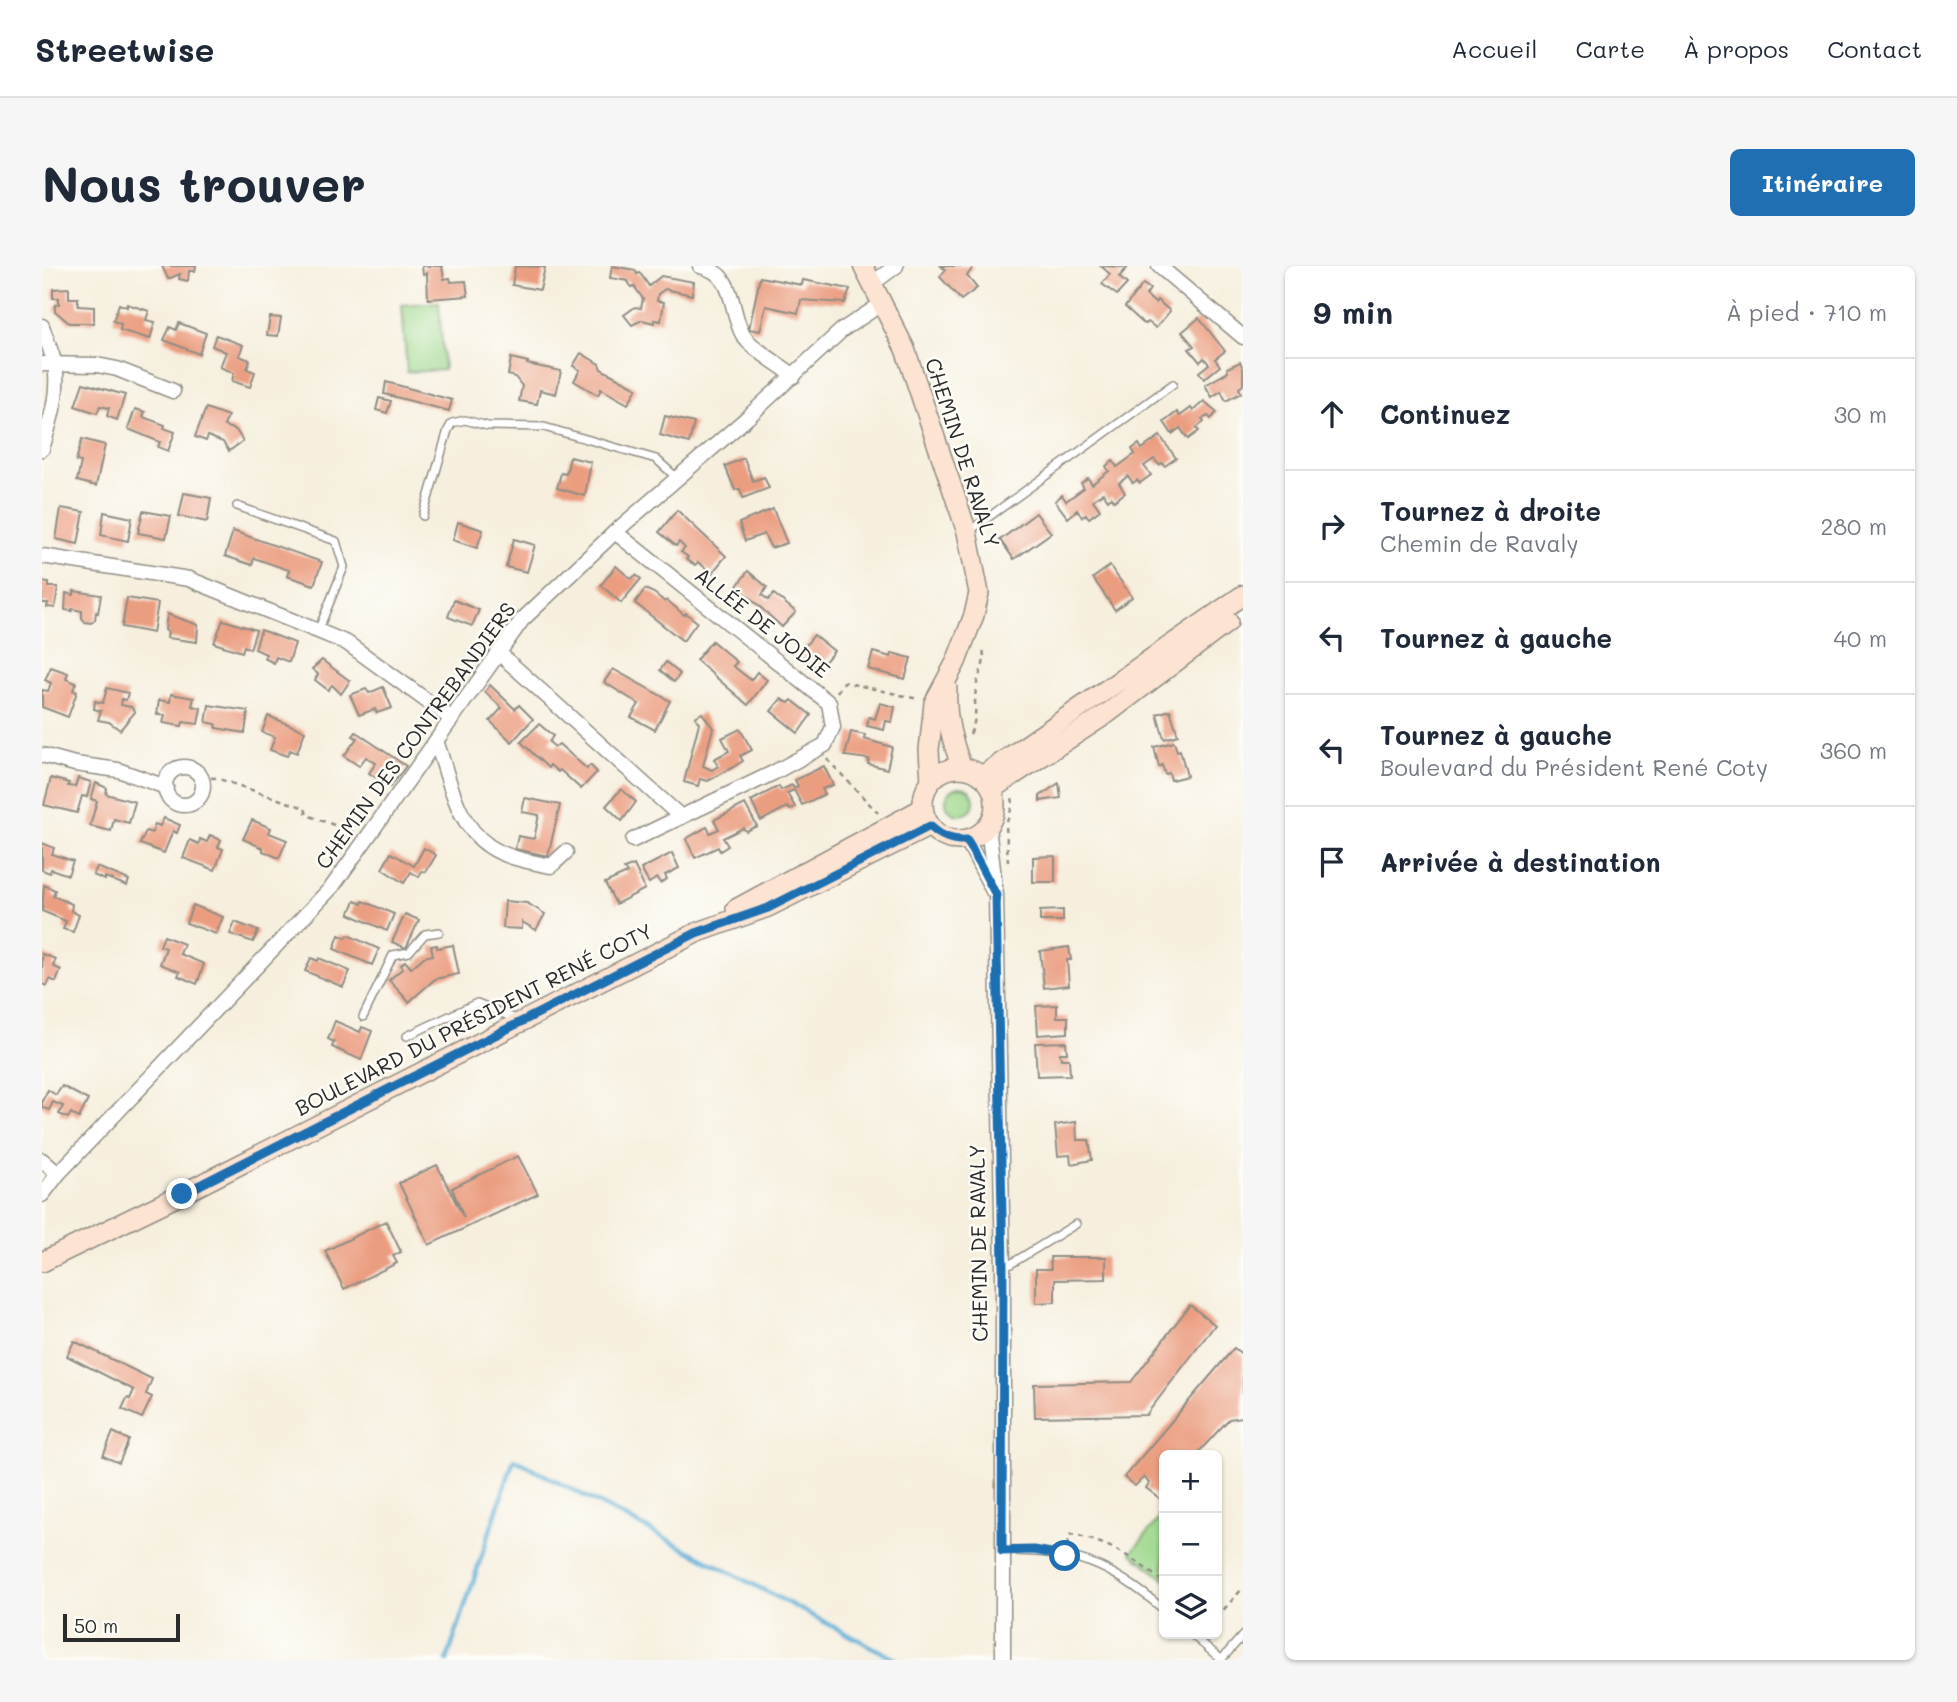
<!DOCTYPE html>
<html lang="fr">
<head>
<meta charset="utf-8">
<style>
  :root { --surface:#fff; --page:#f6f6f7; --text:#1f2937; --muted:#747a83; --line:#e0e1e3; --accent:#1f6fb2 }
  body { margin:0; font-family:Mali,sans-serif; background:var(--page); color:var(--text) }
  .controls { position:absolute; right:21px; bottom:21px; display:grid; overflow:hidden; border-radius:10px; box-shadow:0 2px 5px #0004 }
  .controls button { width:63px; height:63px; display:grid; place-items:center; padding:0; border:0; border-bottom:2px solid var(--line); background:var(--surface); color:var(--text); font:35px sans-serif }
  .scale { position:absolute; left:21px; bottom:18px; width:117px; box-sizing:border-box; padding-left:7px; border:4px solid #2b2b2b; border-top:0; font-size:19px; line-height:24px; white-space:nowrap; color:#2b2b2b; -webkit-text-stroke:5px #fdfcf7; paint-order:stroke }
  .stop { position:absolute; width:21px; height:21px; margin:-16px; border:5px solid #1f6fb2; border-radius:50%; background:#fff }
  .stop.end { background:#1f6fb2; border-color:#fff; box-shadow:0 2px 7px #0008 }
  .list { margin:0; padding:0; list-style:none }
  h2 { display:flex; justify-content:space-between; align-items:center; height:91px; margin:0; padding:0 28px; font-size:30px }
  h2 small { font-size:23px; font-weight:400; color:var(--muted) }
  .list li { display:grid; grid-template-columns:46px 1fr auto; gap:21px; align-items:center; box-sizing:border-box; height:112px; padding:0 28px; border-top:2px solid var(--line) }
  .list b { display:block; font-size:26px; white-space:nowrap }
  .list p { margin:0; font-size:23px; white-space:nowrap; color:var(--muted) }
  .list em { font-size:23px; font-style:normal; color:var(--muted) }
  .icon { flex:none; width:38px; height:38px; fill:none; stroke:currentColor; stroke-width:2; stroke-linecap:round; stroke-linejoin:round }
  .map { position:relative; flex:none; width:1201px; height:1394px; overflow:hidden; border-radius:10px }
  header { display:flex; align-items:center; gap:42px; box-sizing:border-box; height:98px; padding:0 35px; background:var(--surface); border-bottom:2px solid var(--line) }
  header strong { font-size:33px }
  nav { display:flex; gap:38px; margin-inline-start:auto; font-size:24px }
  .intro { display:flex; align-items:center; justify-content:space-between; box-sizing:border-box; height:168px; padding:0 42px }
  h1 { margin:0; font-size:49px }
  .button { padding:18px 32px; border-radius:10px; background:var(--accent); color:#fff; font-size:24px; font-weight:700 }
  main { display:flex; gap:42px; padding:0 42px }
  aside { flex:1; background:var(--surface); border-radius:10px; box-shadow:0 2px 5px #0004 }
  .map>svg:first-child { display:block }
  .green { fill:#9dd88c; stroke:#64825c; stroke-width:2 }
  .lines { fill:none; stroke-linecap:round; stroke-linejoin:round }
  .stream { stroke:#5aadd5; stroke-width:4.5 }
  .building { fill:#eb9d80 }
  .lane-casing { stroke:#908d84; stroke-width:10 }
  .street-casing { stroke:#908d84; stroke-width:17 }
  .secondary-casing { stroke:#908d84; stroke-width:22 }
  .path { stroke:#908d84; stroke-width:2.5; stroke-dasharray:5 5; stroke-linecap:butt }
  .lane { stroke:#fff; stroke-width:7 }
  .street { stroke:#fff; stroke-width:14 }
  .secondary { stroke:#fde3d1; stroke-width:19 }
  .route { stroke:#1f6fb2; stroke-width:9 }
  .labels { text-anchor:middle; stroke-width:5; stroke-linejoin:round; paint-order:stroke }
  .street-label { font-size:21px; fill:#2b2b2b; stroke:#fdfcf7 }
</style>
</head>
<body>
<header>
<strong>Streetwise</strong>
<nav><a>Accueil</a><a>Carte</a><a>À propos</a><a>Contact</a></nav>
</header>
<div class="intro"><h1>Nous trouver</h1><a class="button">Itinéraire</a></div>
<main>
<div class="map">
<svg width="1201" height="1394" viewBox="0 0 1201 1394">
  <rect width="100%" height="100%" fill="#fdfcf7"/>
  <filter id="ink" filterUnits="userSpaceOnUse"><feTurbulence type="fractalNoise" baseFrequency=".0143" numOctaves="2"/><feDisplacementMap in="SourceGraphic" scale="14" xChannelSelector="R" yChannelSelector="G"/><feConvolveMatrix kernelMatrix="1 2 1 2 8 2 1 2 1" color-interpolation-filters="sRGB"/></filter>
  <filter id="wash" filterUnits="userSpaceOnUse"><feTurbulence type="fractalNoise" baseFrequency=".00686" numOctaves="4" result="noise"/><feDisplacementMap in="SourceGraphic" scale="28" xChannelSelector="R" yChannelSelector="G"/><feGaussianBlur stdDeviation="1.57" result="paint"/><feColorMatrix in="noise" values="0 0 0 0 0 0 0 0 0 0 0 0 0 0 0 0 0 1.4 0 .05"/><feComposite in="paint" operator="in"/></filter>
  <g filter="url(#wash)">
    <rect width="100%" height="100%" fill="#f6efde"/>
    <g class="green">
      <polygon points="397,36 402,104 365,106 360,39"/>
      <circle cx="918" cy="535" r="14"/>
      <polygon points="1122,1246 1122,1313 1089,1287"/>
    </g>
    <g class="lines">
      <polyline class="stream" points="405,1394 472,1193 855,1394"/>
    </g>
    <g id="blocks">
      <g class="building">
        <polygon points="120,0 154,0 153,5 147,5 146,15 137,13 138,8 126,13"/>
        <polygon points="380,0 400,0 402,13 408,12 409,16 424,15 426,30 386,33 385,7 381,8"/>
        <polygon points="473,0 503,1 498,24 470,19"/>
        <polygon points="570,0 593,4 595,8 598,7 607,20 619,10 652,16 650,29 623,23 616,28 615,35 622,36 619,55 612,54 612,57 600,54 590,59 582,49 593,41 599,42 601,33 592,20 589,21 586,15 568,12"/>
        <polygon points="899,0 932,0 925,10 935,22 919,34 898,11 903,4"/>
        <polygon points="1059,0 1086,1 1077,11 1085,18 1075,29 1060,18 1068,8"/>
        <polygon points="718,11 760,19 761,14 808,23 803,37 759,34 756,47 724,40 718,65 707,63"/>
        <polygon points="1101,18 1108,23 1104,29 1113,37 1115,34 1128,45 1114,62 1106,56 1104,58 1101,57 1083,41"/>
        <polygon points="27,22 27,32 36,32 36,40 52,41 52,57 27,57 13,45 13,39 17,38 17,32 11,32 11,23"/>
        <polygon points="77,38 85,41 85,38 107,45 104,54 113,56 108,73 78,64 79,58 71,55"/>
        <polygon points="228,51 239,52 236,70 225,69"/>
        <polygon points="1157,52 1183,85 1173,93 1178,100 1162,113 1157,106 1167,98 1162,92 1158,96 1147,83 1152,80 1140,66"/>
        <polygon points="137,57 164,67 157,88 122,74 128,61 134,64"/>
        <polygon points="174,69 201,79 197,90 208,94 205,103 213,106 208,121 190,115 192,107 178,101 184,86 170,80"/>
        <polygon points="539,87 557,98 559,103 595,122 586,138 559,123 556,129 532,115 538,104 531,100"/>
        <polygon points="469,92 486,96 485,98 519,105 514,128 498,124 495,138 477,135 480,120 473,111 466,109"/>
        <polygon points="1198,96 1201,102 1201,119 1197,122 1199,127 1184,135 1179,125 1170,131 1163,119 1186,106 1185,102"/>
        <polygon points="344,116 410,134 407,145 342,128"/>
        <polygon points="41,117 83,129 75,154 65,150 67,142 58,140 55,147 33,140"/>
        <polygon points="337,132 349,135 345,147 334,144"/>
        <polygon points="1162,135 1175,146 1169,153 1166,150 1160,153 1162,156 1154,162 1157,165 1146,173 1138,162 1130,168 1122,156 1135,146 1138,150 1149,142 1151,145"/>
        <polygon points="164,142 186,150 182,160 194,164 201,175 187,185 181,176 166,170 164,175 153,171"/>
        <polygon points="93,143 103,146 101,151 123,159 122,162 133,166 126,185 116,181 118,176 86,163"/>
        <polygon points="623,150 652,157 647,177 618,169"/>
        <polygon points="1118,170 1134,192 1123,200 1120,197 1117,199 1112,193 1102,200 1109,209 1098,217 1095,214 1091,217 1086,210 1077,217 1083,227 1072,235 1069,231 1066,234 1061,227 1051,234 1058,244 1047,252 1044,248 1040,251 1035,244 1026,252 1013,235 1020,229 1024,235 1042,222 1039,217 1046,212 1050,218 1067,205 1064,200 1071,195 1075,201 1093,188 1090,183 1097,178 1100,183"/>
        <polygon points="40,173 63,179 54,220 35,215 39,196 34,195"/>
        <polygon points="528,191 549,196 543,230 515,222 519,207 524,208"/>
        <polygon points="702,192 711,215 722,211 727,222 701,232 698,223 693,224 683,200"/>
        <polygon points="142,227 169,232 165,256 137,250"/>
        <polygon points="19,242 42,246 36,278 14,273"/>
        <polygon points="731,243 745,277 729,282 722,268 703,275 697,257"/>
        <polygon points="635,244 684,290 670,307 656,296 653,299 644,293 646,291 639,286 643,282 637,276 634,280 617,266"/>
        <polygon points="101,245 129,250 124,272 96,267"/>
        <polygon points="62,246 90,252 86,275 59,269"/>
        <polygon points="994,247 1009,267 972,293 958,274"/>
        <polygon points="416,256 441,264 435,282 411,274"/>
        <polygon points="191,265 280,296 272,319 245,310 247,304 212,292 210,299 183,290"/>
        <polygon points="472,273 493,279 485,306 464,301"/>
        <polygon points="574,300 589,313 594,309 599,313 579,337 559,319"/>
        <polygon points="1068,300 1090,331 1073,344 1051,312"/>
        <polygon points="706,305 725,321 720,329 726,334 732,328 754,346 740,361 695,320"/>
        <polygon points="0,316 7,317 7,321 16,321 13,342 5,341 6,337 0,337"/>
        <polygon points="603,323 612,327 623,336 625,334 642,349 644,347 655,356 641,375 593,337"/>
        <polygon points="32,325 59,329 56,347 54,346 53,354 49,357 43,356 40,352 40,345 30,343 30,345 23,344 24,327 32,329"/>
        <polygon points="85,332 116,337 111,367 80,361"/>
        <polygon points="412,334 437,344 430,360 406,351"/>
        <polygon points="125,348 156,359 155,376 125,372 126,366 123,364"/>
        <polygon points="181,354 214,364 208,383 202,380 200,386 172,377"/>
        <polygon points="219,364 253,377 247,396 234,391 232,397 222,392 224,388 213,383"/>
        <polygon points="772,369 792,385 776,404 757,388"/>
        <polygon points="670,375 695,396 691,400 709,414 715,406 725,414 706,439 654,394"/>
        <polygon points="831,386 849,391 850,387 869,392 863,413 826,403"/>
        <polygon points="280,394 308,415 299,428 290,419 286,424 273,414 276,408 270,403"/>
        <polygon points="624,396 638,408 632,416 618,404"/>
        <polygon points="9,401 26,407 24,413 34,417 31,424 35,426 26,451 0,441 0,424 6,425 9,417 3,414"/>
        <polygon points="571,403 628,435 613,464 589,451 597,438 562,416"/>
        <polygon points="448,419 473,443 477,439 491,453 470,476 448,455 460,442 443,426"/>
        <polygon points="341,421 350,442 335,447 333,443 317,449 308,429 324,423 327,427"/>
        <polygon points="65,422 86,427 84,434 80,433 79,439 89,441 93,446 78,464 67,456 56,454 59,445 52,443 53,435 61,437"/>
        <polygon points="129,428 152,432 150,440 159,442 156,458 141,456 140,460 121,457 123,449 115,448 117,434 128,436"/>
        <polygon points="739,433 747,437 750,434 769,449 756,467 729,445"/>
        <polygon points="838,437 853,441 850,456 844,455 842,464 825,460 827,451 833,453"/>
        <polygon points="167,439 206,445 203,467 174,462 174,458 164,456"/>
        <polygon points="1128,444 1136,469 1122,473 1115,448"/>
        <polygon points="660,447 671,462 661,500 670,504 676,500 672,493 687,485 680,472 698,463 710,484 698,490 701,495 690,502 666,515 658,513 656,520 642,516 657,457 653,451"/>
        <polygon points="226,450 263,465 255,487 248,484 245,490 228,484 233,471 220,466"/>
        <polygon points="497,458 511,470 507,476 513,481 517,478 545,503 548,499 555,506 539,523 518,504 516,506 508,499 506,502 479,476"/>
        <polygon points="314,466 364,500 348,521 327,507 334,497 324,491 317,500 302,490 315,472 311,470"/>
        <polygon points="809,466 823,469 822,473 850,481 845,503 826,498 827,493 803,490"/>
        <polygon points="1132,476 1135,485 1138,484 1145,510 1129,514 1127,507 1123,508 1120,499 1117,501 1112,481"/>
        <polygon points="782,500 791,519 780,523 783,528 760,539 752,524 745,527 753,541 748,544 745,541 719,555 709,535 737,520 739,524 750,519 752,522 756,520 753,514"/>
        <polygon points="9,512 27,517 26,520 33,521 36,512 49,516 45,531 40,530 35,547 2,539"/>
        <polygon points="54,517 65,522 64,528 93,536 87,557 72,553 69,565 48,560 55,535 49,533"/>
        <polygon points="1017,517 1019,532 998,535 998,530"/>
        <polygon points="579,523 594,536 580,555 564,540"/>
        <polygon points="483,532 518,539 506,590 473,583 476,570 492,573 497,549 480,546"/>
        <polygon points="703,538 715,560 704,565 701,562 681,572 686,580 678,585 676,581 653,592 644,573 665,561 668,567 677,563 672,554"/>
        <polygon points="122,552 138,559 135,567 131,565 122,587 98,578 104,565 110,567 113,558 118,560"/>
        <polygon points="210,554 229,562 227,567 245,574 237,592 221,585 221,582 201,573"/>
        <polygon points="168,569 179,574 176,581 181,583 173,604 141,592 148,574 157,578 158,573 165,576"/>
        <polygon points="0,577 12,582 10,588 31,595 26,609 9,603 8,607 0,604"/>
        <polygon points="382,582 394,589 384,606 380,605 377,611 369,606 362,617 340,603 349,587 372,600"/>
        <polygon points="630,587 637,602 623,609 625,613 618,617 615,612 607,617 599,603"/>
        <polygon points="1013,590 1013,616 991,616 991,591"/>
        <polygon points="592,599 603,623 574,638 563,617 585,607 582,603"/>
        <polygon points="55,601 87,614 85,620 63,611 63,614 51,609"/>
        <polygon points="2,619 13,624 11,630 30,638 29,645 37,649 31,666 21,663 24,655 0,645"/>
        <polygon points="313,635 320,638 321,635 352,648 345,665 307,648"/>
        <polygon points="463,635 485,637 503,648 494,664 480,656 480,663 461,662"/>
        <polygon points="151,639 181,651 174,668 144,657"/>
        <polygon points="1021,644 1021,655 998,655 998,645"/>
        <polygon points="363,648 377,654 364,682 350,676"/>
        <polygon points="193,656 216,665 211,676 188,668"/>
        <polygon points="297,669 304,672 306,669 337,683 330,699 292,683"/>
        <polygon points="122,670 142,678 138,688 162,698 155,718 136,710 138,706 118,698 124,682 118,680"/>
        <polygon points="395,679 395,682 411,679 417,708 393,713 367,736 347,714 361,702 359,699 363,695 369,702 382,691 391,689 389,680"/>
        <polygon points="1027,681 1029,694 1025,694 1027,719 1002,722 998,685"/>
        <polygon points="0,688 14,693 11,700 19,704 14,716 8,713 5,720 0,718"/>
        <polygon points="269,692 276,695 277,692 308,705 301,721 263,705"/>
        <polygon points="1015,739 1015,751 1026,751 1026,767 996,769 994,740"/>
        <polygon points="293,755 318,766 320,761 330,765 319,794 290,781 292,776 286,773"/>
        <polygon points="1024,776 1025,787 1018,787 1019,793 1027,793 1028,809 995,810 993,777"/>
        <polygon points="20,820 46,834 37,852 29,847 26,852 17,848 21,840 11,836 7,844 0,841 0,835 6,824 14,829"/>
        <polygon points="1034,856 1035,874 1047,874 1050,894 1029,898 1028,889 1016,890 1013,859"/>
        <polygon points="476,890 496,928 387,979 357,917 395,899 422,952 410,922"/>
        <polygon points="344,955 359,986 351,990 355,997 302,1023 283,985"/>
        <polygon points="1008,991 1064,991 1064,1013 1013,1014 1013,1036 994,1037 994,1003 1009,1003"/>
        <polygon points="1148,1039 1173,1059 1104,1149 993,1151 992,1118 1089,1116"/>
        <polygon points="32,1075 110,1113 104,1128 110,1131 100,1152 80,1143 85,1132 88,1133 92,1124 25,1090"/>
        <polygon points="1192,1082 1201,1089 1201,1151 1187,1153 1154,1189 1122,1189 1121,1235 1104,1222 1107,1217 1102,1211 1093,1220 1082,1211"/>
        <polygon points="71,1166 87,1174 77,1197 61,1190"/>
      </g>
    </g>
  </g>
  <g filter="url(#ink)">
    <use href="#blocks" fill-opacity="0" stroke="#908d84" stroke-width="2"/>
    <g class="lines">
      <defs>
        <g id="lane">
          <polyline points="195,240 294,275 302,301 276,365"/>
          <polyline points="381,250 406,164 410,157 423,154 446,160 502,161 614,193 635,212"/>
          <polyline points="926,266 1131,118"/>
          <polyline points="321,751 351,689 367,686 383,668 397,666"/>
          <polyline points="365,770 435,737 474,753"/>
          <polyline points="962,1002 1034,958"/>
          <path d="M961,1285C1032,1284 1068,1297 1122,1344"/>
          <polyline points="1149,1368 1180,1394"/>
          <polyline points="1179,1394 1201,1369"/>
        </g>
        <g id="street">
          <path d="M658,0C695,8 687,45 701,69C708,82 739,99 752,110"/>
          <polyline points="1117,0 1201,71"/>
          <polyline points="831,17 854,0"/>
          <path d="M0,60C4,73 10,86 13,99C18,127 8,156 0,183"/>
          <polyline points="0,98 55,99 75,103 131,125"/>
          <polyline points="0,290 147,313 276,365 305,377 410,453"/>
          <polyline points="458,388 639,551 731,507 783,479 791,461 787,437 573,266"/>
          <path d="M394,475C407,510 413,557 447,580C464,592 489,596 509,600L524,586"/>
          <polyline points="0,489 33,498 76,504 124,521"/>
          <circle cx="142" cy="520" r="19"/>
          <polyline points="946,560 954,629 961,1002 961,1394"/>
          <polyline points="591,574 639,551"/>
          <polyline points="925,574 951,625"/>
          <polyline points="0,894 16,908"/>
          <polyline points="0,929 16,908 290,621 480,354 573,266 705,152 800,64 841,37"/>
        </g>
        <g id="secondary">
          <polyline points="821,0 863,83 925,266 937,327 932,349 914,396 892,437 887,484 889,515"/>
          <path d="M905,422C903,451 910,475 920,502"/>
          <circle cx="917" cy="538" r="36"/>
          <polyline points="940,510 1201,329"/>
          <polyline points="950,523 1066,447 1186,356"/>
          <polyline points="694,643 881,542"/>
          <polyline points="0,996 140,928 654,667 726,641 888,560"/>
        </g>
      </defs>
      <use href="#lane" class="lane-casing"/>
      <use href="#street" class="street-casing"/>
      <use href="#secondary" class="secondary-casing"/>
      <g class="path">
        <polyline points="795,426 802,416 876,433"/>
        <path d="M928,468C937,448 931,442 934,423C936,405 946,399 940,380"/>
        <polyline points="785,493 836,547"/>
        <polyline points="159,511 174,512 263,542 265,549 311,566"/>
        <polyline points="966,596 964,559 971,538 970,531"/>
        <path d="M1025,1279L1029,1268C1068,1277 1092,1292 1122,1317"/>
        <polyline points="1175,1351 1201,1322"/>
      </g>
      <use href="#lane" class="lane"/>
      <use href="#street" class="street"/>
      <use href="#secondary" class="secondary"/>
    </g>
  </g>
  <g class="lines" filter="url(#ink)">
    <path class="route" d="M140,928L654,667L726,642L888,560C899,571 910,575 925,574L954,629L961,1002L960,1285L992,1284L1023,1290"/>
  </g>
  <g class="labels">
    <g class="street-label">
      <text transform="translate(920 187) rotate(72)" y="7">CHEMIN DE RAVALY</text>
      <text transform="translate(720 357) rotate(38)" y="7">ALLÉE DE JODIE</text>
      <text transform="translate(374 470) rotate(-54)" y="7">CHEMIN DES CONTREBANDIERS</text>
      <text transform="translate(432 754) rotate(-27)" y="7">BOULEVARD DU PRÉSIDENT RENÉ COTY</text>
      <text transform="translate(937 977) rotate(-91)" y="7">CHEMIN DE RAVALY</text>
    </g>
  </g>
</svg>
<div class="controls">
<button>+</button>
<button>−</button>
<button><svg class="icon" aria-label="layers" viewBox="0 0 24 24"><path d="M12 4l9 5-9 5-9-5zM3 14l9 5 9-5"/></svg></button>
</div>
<div class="scale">50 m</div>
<div class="stop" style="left:1023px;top:1290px"></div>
<div class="stop end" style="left:140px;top:928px"></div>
</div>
<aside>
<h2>9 min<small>À pied · 710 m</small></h2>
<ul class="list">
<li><svg class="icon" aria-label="ahead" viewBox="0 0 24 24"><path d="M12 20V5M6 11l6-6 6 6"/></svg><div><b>Continuez</b></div><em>30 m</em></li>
<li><svg class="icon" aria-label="right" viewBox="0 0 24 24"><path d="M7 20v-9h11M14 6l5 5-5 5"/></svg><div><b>Tournez à droite</b><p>Chemin de Ravaly</p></div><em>280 m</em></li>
<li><svg class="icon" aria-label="left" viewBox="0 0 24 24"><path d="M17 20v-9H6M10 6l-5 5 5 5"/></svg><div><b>Tournez à gauche</b></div><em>40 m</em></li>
<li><svg class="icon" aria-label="left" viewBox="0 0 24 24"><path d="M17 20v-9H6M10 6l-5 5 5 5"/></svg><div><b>Tournez à gauche</b><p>Boulevard du Président René Coty</p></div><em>360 m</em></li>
<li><svg class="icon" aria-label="arrive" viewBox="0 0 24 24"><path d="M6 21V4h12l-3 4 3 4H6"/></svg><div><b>Arrivée à destination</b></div></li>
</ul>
</aside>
</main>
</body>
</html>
